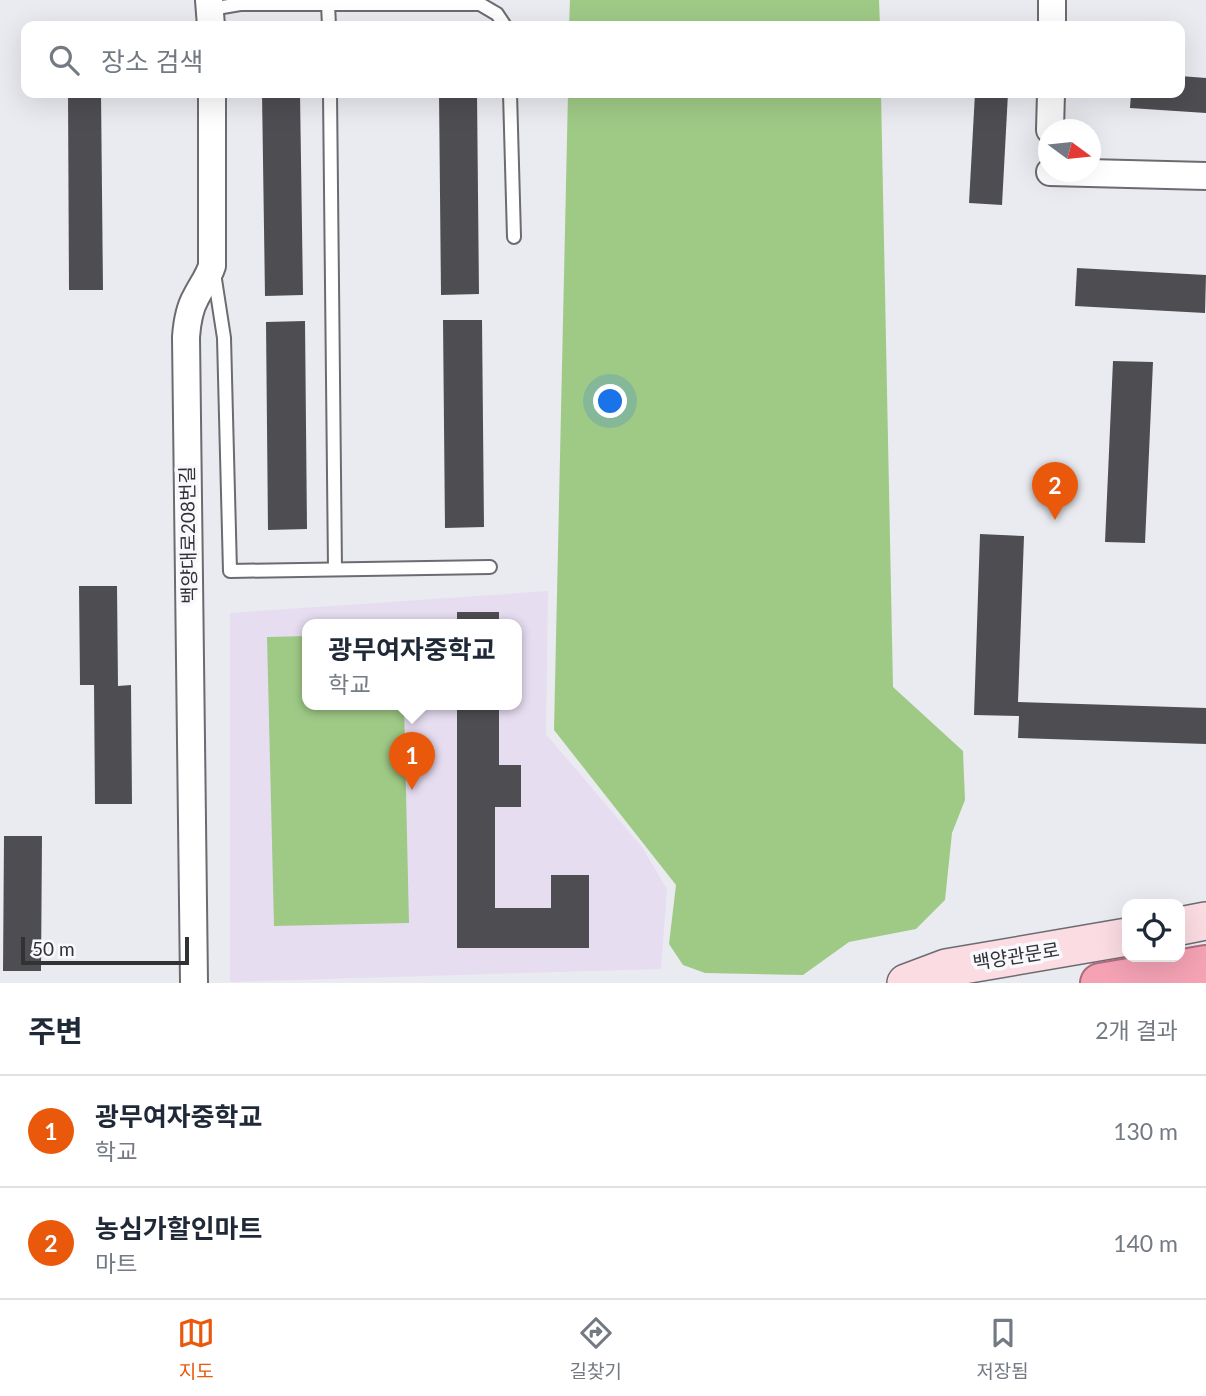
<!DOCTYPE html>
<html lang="ko">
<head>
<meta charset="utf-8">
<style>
  :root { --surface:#fff; --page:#f6f6f7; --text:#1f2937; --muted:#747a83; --line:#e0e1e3; --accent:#ea580c }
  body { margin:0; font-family:Lato,"Noto Sans KR",sans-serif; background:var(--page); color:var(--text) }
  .controls { position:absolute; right:21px; bottom:21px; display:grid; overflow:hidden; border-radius:14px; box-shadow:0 7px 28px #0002 }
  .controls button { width:63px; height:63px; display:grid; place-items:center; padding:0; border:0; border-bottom:2px solid var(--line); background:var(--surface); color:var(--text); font:35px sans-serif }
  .compass { position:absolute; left:1038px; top:119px; width:63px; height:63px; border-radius:50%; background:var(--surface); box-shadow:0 7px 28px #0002; rotate:105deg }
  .scale { position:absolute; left:21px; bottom:18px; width:168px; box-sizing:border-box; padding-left:7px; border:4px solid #313234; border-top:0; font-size:19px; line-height:24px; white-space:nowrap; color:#313234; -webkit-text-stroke:5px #f8f8fd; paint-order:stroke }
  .you { position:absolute; left:611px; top:402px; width:24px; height:24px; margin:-18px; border:5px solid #fff; border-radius:50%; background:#1a73e8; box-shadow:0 0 0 10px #1a73e833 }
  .badge { display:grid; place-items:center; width:46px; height:46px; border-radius:50%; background:var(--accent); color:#fff; font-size:23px; font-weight:700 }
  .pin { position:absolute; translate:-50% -58px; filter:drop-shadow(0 2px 4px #0008) }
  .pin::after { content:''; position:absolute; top:37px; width:24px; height:21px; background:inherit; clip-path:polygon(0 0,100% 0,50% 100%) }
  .popup { position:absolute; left:302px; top:619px; width:220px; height:91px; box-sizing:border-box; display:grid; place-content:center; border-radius:14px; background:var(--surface); filter:drop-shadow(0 2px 5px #0005); font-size:23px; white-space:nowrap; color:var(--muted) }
  .popup b { font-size:26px; color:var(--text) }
  .popup::after { content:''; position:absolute; left:50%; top:100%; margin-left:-14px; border:14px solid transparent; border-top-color:var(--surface) }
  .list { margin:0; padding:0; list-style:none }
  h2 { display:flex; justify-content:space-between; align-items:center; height:91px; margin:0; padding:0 28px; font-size:30px }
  h2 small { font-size:23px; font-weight:400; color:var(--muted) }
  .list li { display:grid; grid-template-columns:46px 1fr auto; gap:21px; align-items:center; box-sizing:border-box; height:112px; padding:0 28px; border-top:2px solid var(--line) }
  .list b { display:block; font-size:26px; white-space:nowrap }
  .list p { margin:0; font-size:23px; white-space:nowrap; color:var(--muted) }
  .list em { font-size:23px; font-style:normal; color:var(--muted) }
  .icon { flex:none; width:38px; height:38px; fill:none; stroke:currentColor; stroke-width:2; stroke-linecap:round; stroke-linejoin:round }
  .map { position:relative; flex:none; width:1206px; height:983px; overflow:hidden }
  .search { position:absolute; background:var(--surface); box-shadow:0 7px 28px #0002; left:21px; right:21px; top:21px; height:77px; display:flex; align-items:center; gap:18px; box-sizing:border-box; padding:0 24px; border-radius:14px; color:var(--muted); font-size:26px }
  .sheet { height:315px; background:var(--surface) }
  nav { display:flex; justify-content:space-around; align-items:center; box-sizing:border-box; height:98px; border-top:2px solid var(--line); background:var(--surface); font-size:19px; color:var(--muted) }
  nav a { display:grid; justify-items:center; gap:4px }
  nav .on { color:var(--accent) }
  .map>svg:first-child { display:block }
  .education { fill:#e7ddf1; fill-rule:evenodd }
  .green { fill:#9fca86 }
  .building { fill:#4e4e52 }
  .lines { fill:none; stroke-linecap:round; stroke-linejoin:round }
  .service-casing { stroke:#6b6b70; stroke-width:16 }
  .minor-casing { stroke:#6b6b70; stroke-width:30 }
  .secondary-casing { stroke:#6b6b70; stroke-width:40 }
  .trunk-casing { stroke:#ae6b7c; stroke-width:42 }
  .service { stroke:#fff; stroke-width:12 }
  .minor { stroke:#fff; stroke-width:26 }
  .secondary { stroke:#fbdce3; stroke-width:37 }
  .trunk { stroke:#f4a2b4; stroke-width:38 }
  .labels { text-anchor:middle; stroke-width:7; stroke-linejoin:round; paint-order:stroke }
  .street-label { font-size:19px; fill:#313234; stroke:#f8f8fd }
</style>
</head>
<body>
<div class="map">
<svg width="1206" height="983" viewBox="0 0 1206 983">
  <rect width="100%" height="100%" fill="#eaebf0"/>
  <path class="education" d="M548,591L546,734L642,847L667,889L661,969L230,982V613ZM307,624H517V704H307Z"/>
  <g class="green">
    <polygon points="570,0 879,0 880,26 569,26"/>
    <polygon points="568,93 881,93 893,687 963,751 965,800 952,833 945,900 916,929 849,942 803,975 705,973 683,965 669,944 676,885 554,730"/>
    <polygon points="307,636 307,704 404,704 409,923 274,926 267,637"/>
  </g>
  <g class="building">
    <polygon points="1180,76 1206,78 1206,113 1130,108 1131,93 1180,93"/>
    <polygon points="68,93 101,93 103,290 69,290"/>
    <polygon points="262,93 300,93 303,295 265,296"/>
    <polygon points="439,93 477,93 479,294 441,295"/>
    <polygon points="975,93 1008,93 1002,205 969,203"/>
    <polygon points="1077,268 1206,275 1205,313 1075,306"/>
    <polygon points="443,320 482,320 484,527 445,528"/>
    <polygon points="305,321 307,529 268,530 266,322"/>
    <polygon points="1113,361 1153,362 1145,543 1105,542"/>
    <polygon points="980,534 1024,536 1018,702 1206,708 1206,744 1018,738 1019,716 974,715"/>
    <polygon points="79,586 117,586 118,686 131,685 132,804 95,804 94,685 80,685"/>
    <rect x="457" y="612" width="42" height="12"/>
    <polygon points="457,704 499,704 499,765 521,765 521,807 495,807 495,908 551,908 551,875 589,875 589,948 457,948"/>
    <polygon points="4,836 42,836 41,971 3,971"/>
  </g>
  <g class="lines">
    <defs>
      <g id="service">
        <polyline points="328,4 329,26"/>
        <polyline points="211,9 240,4 480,4 497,14 505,26"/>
        <polyline points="330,93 335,569"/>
        <polyline points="510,93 514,237"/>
        <polyline points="214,273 224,338 230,571 490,567"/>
      </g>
      <g id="minor">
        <polyline points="209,0 211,26"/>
        <polyline points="1052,26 1052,0"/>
        <polyline points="1050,130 1051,93"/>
        <polyline points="1050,172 1206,176"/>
        <path d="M194,983L186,337C187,323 189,309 196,297C202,285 208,278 212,266V93"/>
      </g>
      <g id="secondary">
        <polyline points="1180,926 1206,921"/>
        <polyline points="906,983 946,968 1127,937"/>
      </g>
      <polyline id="trunk" points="1100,983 1206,965"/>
    </defs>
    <use href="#service" class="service-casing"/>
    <use href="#minor" class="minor-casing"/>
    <use href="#secondary" class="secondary-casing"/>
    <use href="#trunk" class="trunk-casing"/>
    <use href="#service" class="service"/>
    <use href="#minor" class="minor"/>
    <use href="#secondary" class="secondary"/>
    <use href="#trunk" class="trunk"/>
  </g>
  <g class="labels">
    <g class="street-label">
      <text transform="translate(188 535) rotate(-91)" y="7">백양대로208번길</text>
      <text transform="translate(1016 956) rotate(-9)" y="7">백양관문로</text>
    </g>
  </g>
</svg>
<div class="controls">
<button><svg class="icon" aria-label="locate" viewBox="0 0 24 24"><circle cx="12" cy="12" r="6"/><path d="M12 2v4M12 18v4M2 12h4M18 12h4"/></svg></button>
</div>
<svg class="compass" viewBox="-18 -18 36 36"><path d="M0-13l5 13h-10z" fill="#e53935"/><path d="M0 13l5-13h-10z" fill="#747a83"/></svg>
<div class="scale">50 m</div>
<div class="you"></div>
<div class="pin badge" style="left:412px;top:790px">1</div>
<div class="popup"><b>광무여자중학교</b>학교</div>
<div class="pin badge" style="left:1055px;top:520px">2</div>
<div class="search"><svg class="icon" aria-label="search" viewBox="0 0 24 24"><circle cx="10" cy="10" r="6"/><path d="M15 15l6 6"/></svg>장소 검색</div>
</div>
<section class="sheet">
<h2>주변<small>2개 결과</small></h2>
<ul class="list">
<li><span class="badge">1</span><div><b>광무여자중학교</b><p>학교</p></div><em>130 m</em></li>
<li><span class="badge">2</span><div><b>농심가할인마트</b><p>마트</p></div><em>140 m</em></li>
</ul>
</section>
<nav>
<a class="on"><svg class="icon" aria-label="map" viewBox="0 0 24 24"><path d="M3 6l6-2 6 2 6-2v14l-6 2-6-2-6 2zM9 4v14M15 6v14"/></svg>지도</a>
<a><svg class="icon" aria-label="directions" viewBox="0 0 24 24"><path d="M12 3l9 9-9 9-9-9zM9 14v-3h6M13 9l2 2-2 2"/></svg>길찾기</a>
<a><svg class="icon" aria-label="saved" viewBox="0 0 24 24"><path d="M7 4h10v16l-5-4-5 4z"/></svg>저장됨</a>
</nav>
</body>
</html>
